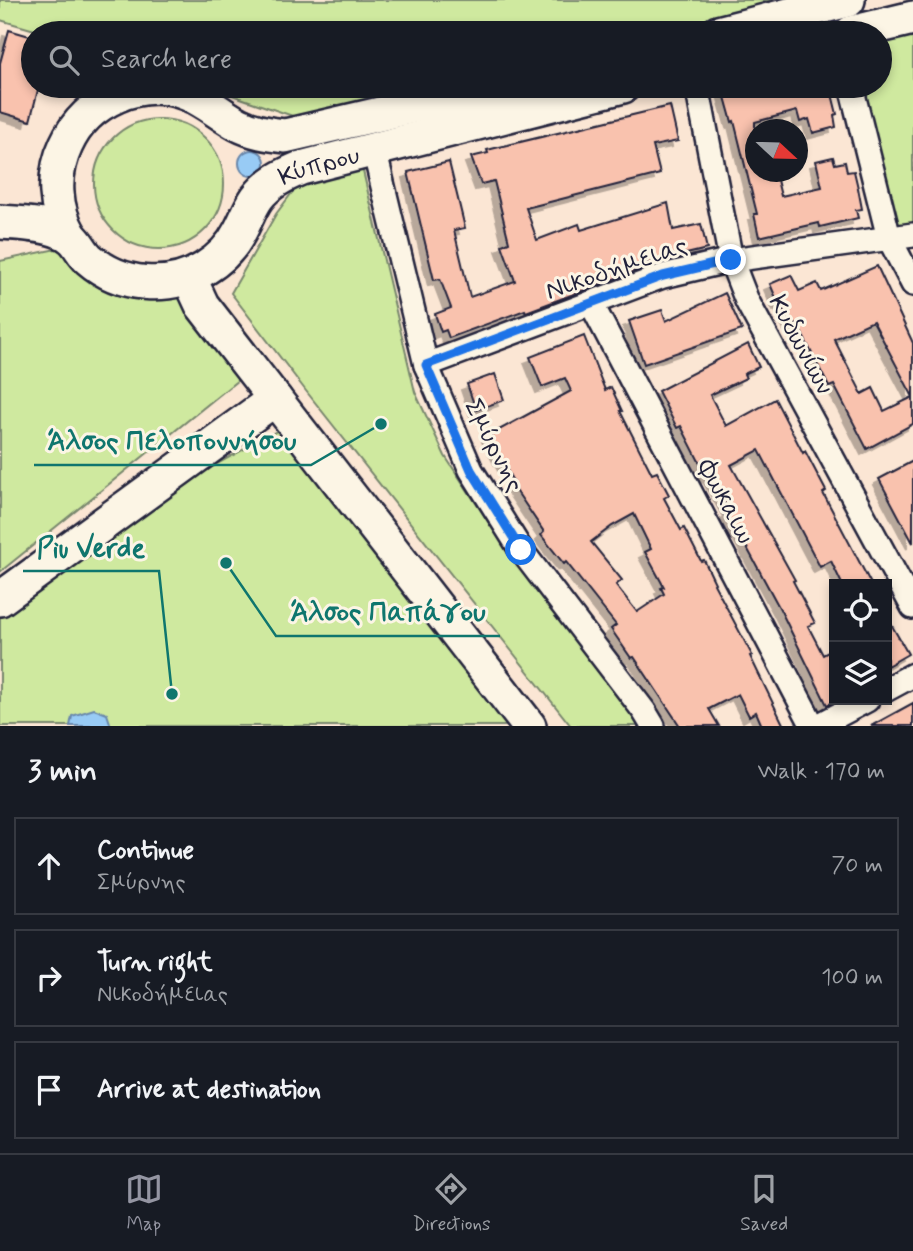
<!DOCTYPE html>
<html lang="en">
<head>
<meta charset="utf-8">
<style>
  :root { --surface:#171b24; --page:#242831; --text:#f1f3f6; --muted:#9ea1a6; --line:#363941; --accent:#9495a2 }
  body { margin:0; font-family:Mynerve,sans-serif; background:var(--page); color:var(--text) }
  .controls { position:absolute; right:21px; bottom:21px; display:grid; overflow:hidden; border-radius:0px; box-shadow:0 4px 10px #0003 }
  .controls button { width:63px; height:63px; display:grid; place-items:center; padding:0; border:0; border-bottom:2px solid var(--line); background:var(--surface); color:var(--text); font:35px sans-serif }
  .compass { position:absolute; left:745px; top:119px; width:63px; height:63px; border-radius:50%; background:var(--surface); box-shadow:0 4px 10px #0003; rotate:112deg }
  .stop { position:absolute; width:21px; height:21px; margin:-16px; border:5px solid #1a73e8; border-radius:50%; background:#fff }
  .stop.end { background:#1a73e8; border-color:#fff; box-shadow:0 2px 7px #0008 }
  .list { margin:0; padding:0; list-style:none }
  h2 { display:flex; justify-content:space-between; align-items:center; height:91px; margin:0; padding:0 28px; font-size:30px }
  h2 small { font-size:23px; font-weight:400; color:var(--muted) }
  .list li { display:grid; grid-template-columns:46px 1fr auto; gap:21px; align-items:center; box-sizing:border-box; height:98px; margin:0 14px 14px; padding:0 14px; border:2px solid var(--line); border-radius:0px }
  .list b { display:block; font-size:26px; white-space:nowrap }
  .list p { margin:0; font-size:23px; white-space:nowrap; color:var(--muted) }
  .list em { font-size:23px; font-style:normal; color:var(--muted) }
  .icon { flex:none; width:38px; height:38px; fill:none; stroke:currentColor; stroke-width:2; stroke-linecap:round; stroke-linejoin:round }
  .map { position:relative; flex:none; width:913px; height:726px; overflow:hidden }
  .search { position:absolute; background:var(--surface); box-shadow:0 4px 10px #0003; left:21px; right:21px; top:21px; height:77px; display:flex; align-items:center; gap:18px; box-sizing:border-box; padding:0 24px; border-radius:38px; color:var(--muted); font-size:26px }
  .sheet { height:427px; background:var(--surface) }
  nav { display:flex; justify-content:space-around; align-items:center; box-sizing:border-box; height:98px; border-top:2px solid var(--line); background:var(--surface); font-size:19px; color:var(--muted) }
  nav a { display:grid; justify-items:center; gap:4px }
  nav .on { color:var(--accent) }
  .map>svg:first-child { display:block }
  .green { fill:#cfe99f; stroke:#78866d; stroke-width:2 }
  .water { fill:#98cbf5; stroke:#6987ab; stroke-width:2 }
  .building { fill:#f9c2ae; stroke:#22223b; stroke-width:2; fill-rule:evenodd; filter:url(#shadow) }
  .lines { fill:none; stroke-linecap:round; stroke-linejoin:round }
  .street-casing { stroke:#22223b; stroke-width:28 }
  .secondary-casing { stroke:#22223b; stroke-width:38 }
  .street { stroke:#fcf5e5; stroke-width:23 }
  .secondary { stroke:#fcf5e5; stroke-width:33 }
  .route { stroke:#1a73e8; stroke-width:9 }
  .labels { text-anchor:middle; stroke-width:6; stroke-linejoin:round; paint-order:stroke }
  .street-label { font-size:26px; fill:#22223b; stroke:#fcf5e5 }
  .leader { fill:none; stroke:#0f766e; stroke-width:2.5 }
  .callout-dot { fill:#0f766e; stroke:#fcf5e5; stroke-width:2.5 }
  .callout-label { font-size:28px; text-anchor:middle; font-weight:bold; fill:#0f766e; stroke:#fcf5e5; stroke-width:6; stroke-linejoin:round; paint-order:stroke }
</style>
</head>
<body>
<div class="map">
<svg width="913" height="726" viewBox="0 0 913 726">
  <defs>
    <filter id="shadow"><feDropShadow dx="-6" dy="6" stdDeviation="0" flood-color="#0004"/></filter>
  </defs>
  <rect width="100%" height="100%" fill="#fbe6d4"/>
  <filter id="ink" filterUnits="userSpaceOnUse"><feTurbulence type="fractalNoise" baseFrequency=".0143" numOctaves="2"/><feDisplacementMap in="SourceGraphic" scale="14" xChannelSelector="R" yChannelSelector="G"/><feConvolveMatrix kernelMatrix="1 2 1 2 8 2 1 2 1" color-interpolation-filters="sRGB"/></filter>
  <g filter="url(#ink)">
    <g class="green">
      <polygon points="0,0 779,0 666,33 45,33 0,20"/>
      <polygon points="913,30 913,230 895,233 861,86 880,86 880,37"/>
      <polygon points="206,86 459,86 310,122"/>
      <circle cx="159" cy="184" r="65"/>
      <polygon points="362,167 415,392 445,456 514,561 632,716 638,726 571,726 306,391 231,293 276,214 297,186"/>
      <polygon points="70,246 184,296 238,380 0,572 0,261"/>
      <polygon points="284,427 514,726 0,726 0,611 125,515"/>
    </g>
    <g class="water">
      <circle cx="252" cy="163" r="13"/>
      <polygon points="94,709 107,714 111,726 70,726 72,716"/>
    </g>
    <g class="building">
      <polygon points="9,30 33,37 33,86 39,86 30,121 0,112 0,63"/>
      <polygon points="722,86 830,86 837,114 834,115 836,127 813,133 809,119 800,122 797,111 755,122 755,172 775,172 781,196 822,187 816,161 833,157 835,164 845,162 847,172 854,171 858,188 862,209 856,210 858,218 820,227 819,223 759,237 754,214 757,214 734,121 732,122"/>
      <polygon points="670,106 678,141 653,146 660,174 526,208 537,240 579,224 581,230 668,203 673,230 701,224 707,249 645,264 646,267 526,312 525,310 449,338 446,330 441,332 435,314 451,308 440,279 434,280 408,172 449,162 465,228 454,230 470,297 515,281 502,245 509,242 494,181 481,184 471,157 488,153 487,150"/>
      <path d="M877,266L913,343V424L867,449L834,385L829,387L797,324L791,327L781,304L779,305L770,284L791,275L799,291L817,283L821,291ZM873,321L913,397L884,411L873,388L862,394L834,339Z"/>
      <polygon points="725,293 742,330 644,364 629,321 662,310 666,321"/>
      <path d="M584,336L605,390L611,387L622,411H620L652,474L657,472L669,495L664,498L681,530L684,528L701,561L704,560L715,583L714,584L752,655L750,656L784,726H762L756,712L749,716L738,694L709,709L719,726H680L634,657L631,658L611,629L616,625L566,562L564,564L541,535L544,532L513,486L515,485L488,436L571,391L565,378L542,387L530,357ZM634,514L651,549L645,552L664,587L661,588L664,594L637,612L616,585L622,580L591,542L612,526Z"/>
      <polygon points="748,344 759,367 744,374 746,378 710,395 726,426 775,399 803,453 805,451 826,491 823,493 871,584 842,584 831,561 820,567 759,450 731,465 795,580 793,581 815,623 808,626 823,655 834,649 834,702 827,705 780,609 739,533 736,535 724,514 729,511 709,476 707,477 681,426 677,428 658,391"/>
      <polygon points="495,374 504,400 476,410 467,384"/>
      <polygon points="913,461 913,543 879,479"/>
      <polygon points="887,617 908,654 887,666"/>
      <polygon points="913,703 913,726 871,726"/>
    </g>
    <g class="lines">
      <defs>
        <g id="street">
          <polyline points="697,86 731,260 747,301 913,607"/>
          <polyline points="851,86 889,238 913,284"/>
          <polyline points="374,149 426,365 471,470 521,550 644,711 653,726"/>
          <polyline points="591,303 813,726"/>
          <polyline points="426,365 663,276 731,260 913,235"/>
          <polyline points="887,689 913,675"/>
          <polyline points="818,726 867,700"/>
        </g>
        <g id="secondary">
          <polyline points="718,33 848,0"/>
          <polyline points="851,33 913,18"/>
          <path id="s1" d="M0,222C20,223 56,224 72,238C79,244 82,253 89,259C120,286 168,291 204,269C219,260 232,247 240,231C246,220 250,208 257,198C268,183 284,175 301,168L623,86"/>
          <path d="M71,237C54,209 52,175 66,145C86,100 141,75 188,94C206,101 221,115 238,124C253,132 269,134 285,136L500,86"/>
          <polyline points="189,277 202,305 529,726"/>
          <polyline points="0,599 275,399"/>
        </g>
      </defs>
      <use href="#street" class="street-casing"/>
      <use href="#secondary" class="secondary-casing"/>
      <use href="#street" class="street"/>
      <use href="#secondary" class="secondary"/>
    </g>
  </g>
  <g class="lines" filter="url(#ink)">
    <polyline class="route" points="521,550 471,470 426,365 663,276 731,260"/>
  </g>
  <g class="labels">
    <g class="street-label">
      <text dy="9" stroke="none"><textPath href="#s1" startOffset="387">Κύπρου</textPath></text>
      <text transform="translate(616 267) rotate(-19)" y="9">Νικοδήμειας</text>
      <text transform="translate(802 344) rotate(62)" y="9">Κυδωνίων</text>
      <text transform="translate(495 445) rotate(63)" y="9">Σμύρνης</text>
      <text transform="translate(727 501) rotate(62)" y="9">Φωκαιω</text>
    </g>
  </g>
  <path class="leader" d="M381 424L311 465H34M172 694L159 571H23M226 563L276 636H500"/>
  <g class="callout-dot">
    <circle cx="381" cy="424" r="7"/>
    <circle cx="172" cy="694" r="7"/>
    <circle cx="226" cy="563" r="7"/>
  </g>
  <g class="callout-label">
    <text x="172" y="450">Άλσος Πελοποννήσου</text>
    <text x="91" y="557">Piu Verde</text>
    <text x="388" y="621">Άλσος Παπάγου</text>
  </g>
</svg>
<div class="controls">
<button><svg class="icon" aria-label="locate" viewBox="0 0 24 24"><circle cx="12" cy="12" r="6"/><path d="M12 2v4M12 18v4M2 12h4M18 12h4"/></svg></button>
<button><svg class="icon" aria-label="layers" viewBox="0 0 24 24"><path d="M12 4l9 5-9 5-9-5zM3 14l9 5 9-5"/></svg></button>
</div>
<svg class="compass" viewBox="-18 -18 36 36"><path d="M0-13l5 13h-10z" fill="#e53935"/><path d="M0 13l5-13h-10z" fill="#9ea1a6"/></svg>
<div class="stop" style="left:521px;top:550px"></div>
<div class="stop end" style="left:731px;top:260px"></div>
<div class="search"><svg class="icon" aria-label="search" viewBox="0 0 24 24"><circle cx="10" cy="10" r="6"/><path d="M15 15l6 6"/></svg>Search here</div>
</div>
<section class="sheet">
<h2>3 min<small>Walk · 170 m</small></h2>
<ul class="list">
<li><svg class="icon" aria-label="ahead" viewBox="0 0 24 24"><path d="M12 20V5M6 11l6-6 6 6"/></svg><div><b>Continue</b><p>Σμύρνης</p></div><em>70 m</em></li>
<li><svg class="icon" aria-label="right" viewBox="0 0 24 24"><path d="M7 20v-9h11M14 6l5 5-5 5"/></svg><div><b>Turn right</b><p>Νικοδήμειας</p></div><em>100 m</em></li>
<li><svg class="icon" aria-label="arrive" viewBox="0 0 24 24"><path d="M6 21V4h12l-3 4 3 4H6"/></svg><div><b>Arrive at destination</b></div></li>
</ul>
</section>
<nav>
<a class="on"><svg class="icon" aria-label="map" viewBox="0 0 24 24"><path d="M3 6l6-2 6 2 6-2v14l-6 2-6-2-6 2zM9 4v14M15 6v14"/></svg>Map</a>
<a><svg class="icon" aria-label="directions" viewBox="0 0 24 24"><path d="M12 3l9 9-9 9-9-9zM9 14v-3h6M13 9l2 2-2 2"/></svg>Directions</a>
<a><svg class="icon" aria-label="saved" viewBox="0 0 24 24"><path d="M7 4h10v16l-5-4-5 4z"/></svg>Saved</a>
</nav>
</body>
</html>
